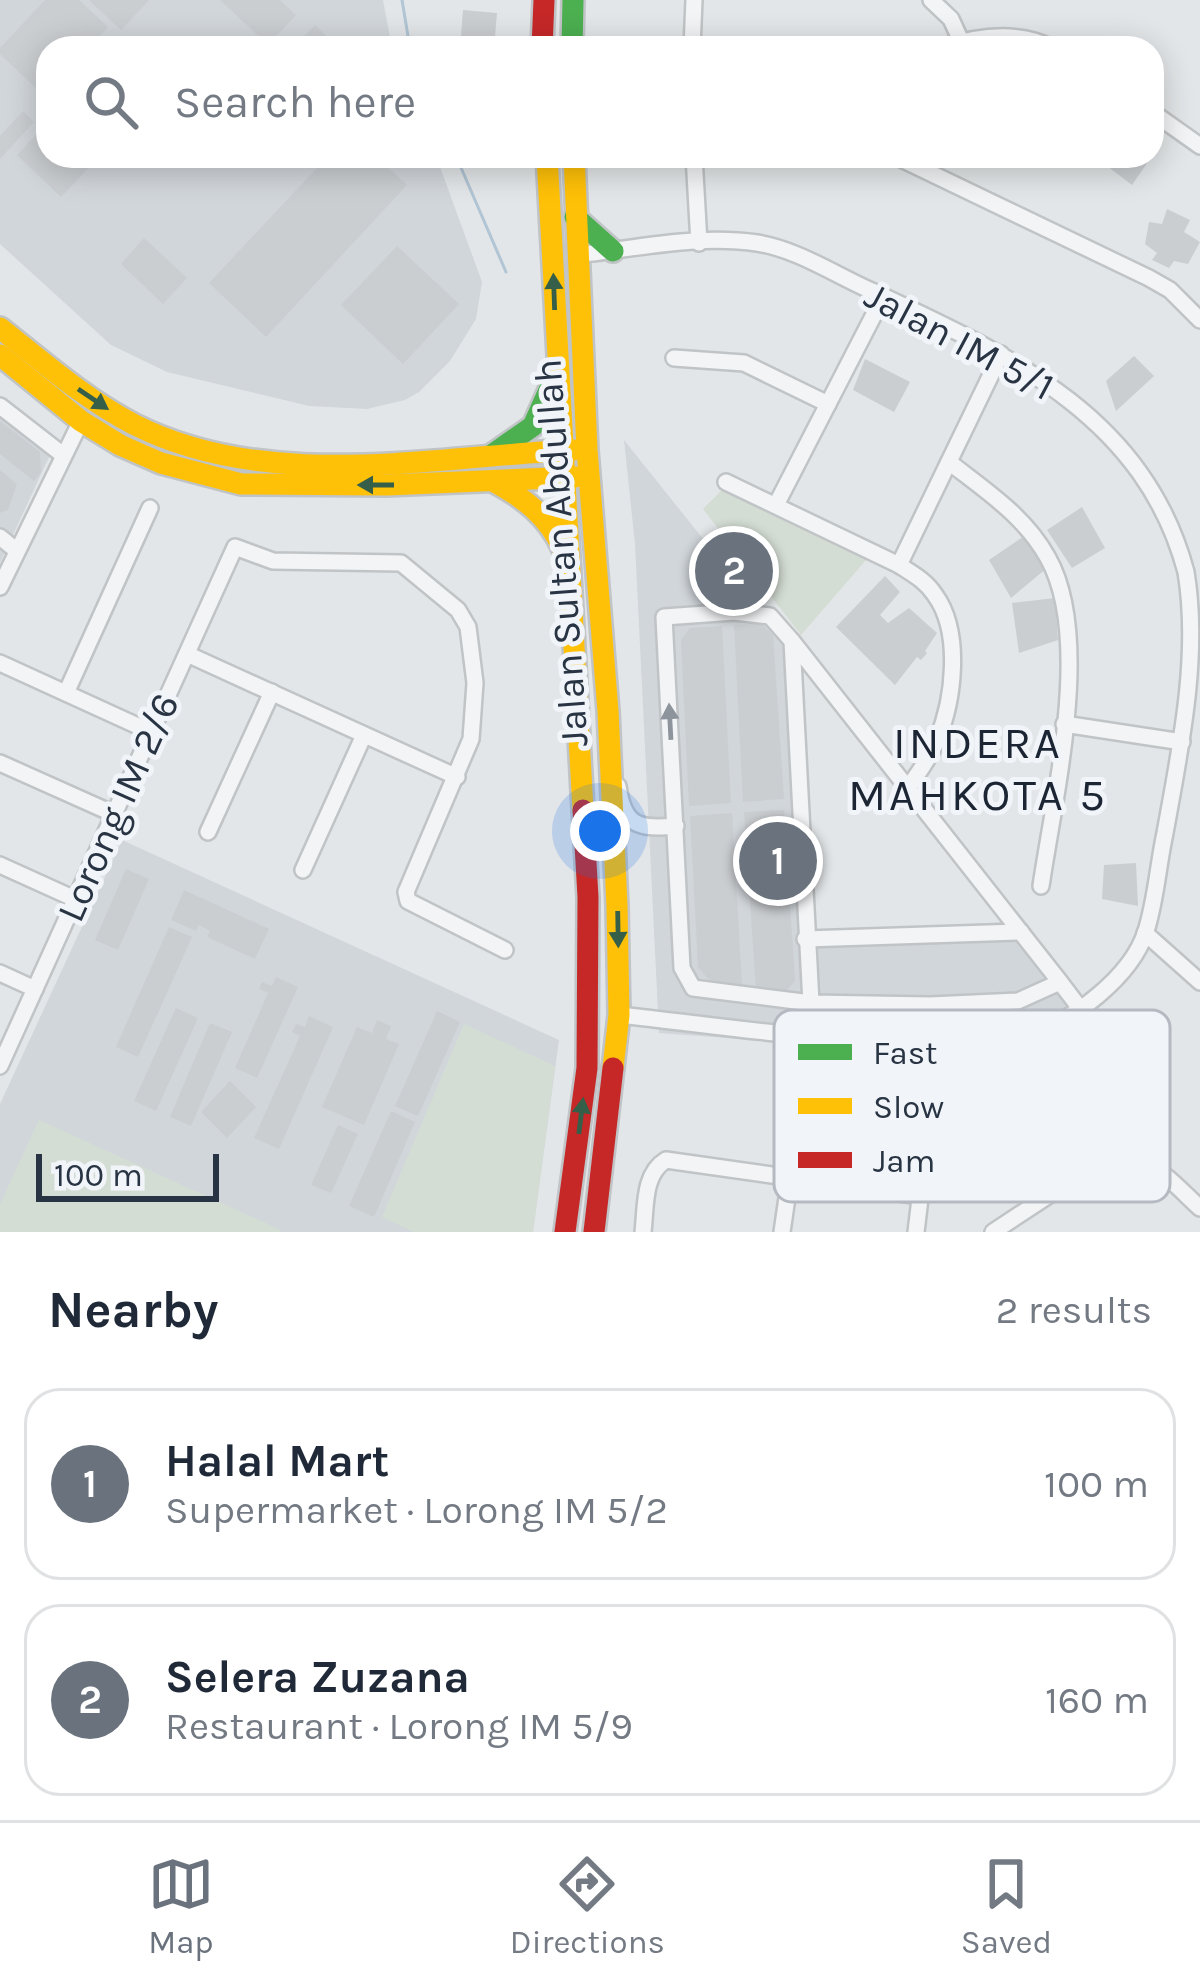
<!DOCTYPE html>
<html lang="en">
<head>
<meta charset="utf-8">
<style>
  :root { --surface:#fff; --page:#f6f6f7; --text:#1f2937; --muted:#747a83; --line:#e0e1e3; --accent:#69727d }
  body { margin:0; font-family:Karla,sans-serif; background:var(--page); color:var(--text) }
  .scale { position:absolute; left:36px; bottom:30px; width:183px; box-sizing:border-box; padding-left:12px; border:6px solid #283443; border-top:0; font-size:33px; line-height:42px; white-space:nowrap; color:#283443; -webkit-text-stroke:9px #f1f4f8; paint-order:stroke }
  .you { position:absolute; left:600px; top:831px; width:42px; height:42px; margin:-30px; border:9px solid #fff; border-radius:50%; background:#1a73e8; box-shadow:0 0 0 18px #1a73e833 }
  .badge { display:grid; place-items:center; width:78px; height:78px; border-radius:50%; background:var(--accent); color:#fff; font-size:39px; font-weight:700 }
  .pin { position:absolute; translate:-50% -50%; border:6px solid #fff; box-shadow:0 3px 12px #0006 }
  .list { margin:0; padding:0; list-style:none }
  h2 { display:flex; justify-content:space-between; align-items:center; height:156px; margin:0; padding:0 48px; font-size:51px }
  h2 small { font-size:39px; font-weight:400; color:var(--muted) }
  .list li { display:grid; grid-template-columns:78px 1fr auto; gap:36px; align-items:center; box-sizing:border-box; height:192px; margin:0 24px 24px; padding:0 24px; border:3px solid var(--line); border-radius:36px }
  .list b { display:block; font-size:45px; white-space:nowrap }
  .list p { margin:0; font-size:39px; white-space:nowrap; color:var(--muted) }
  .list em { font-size:39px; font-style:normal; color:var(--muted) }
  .icon { flex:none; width:66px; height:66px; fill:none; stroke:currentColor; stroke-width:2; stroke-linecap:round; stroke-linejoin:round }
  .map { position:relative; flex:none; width:1200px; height:1232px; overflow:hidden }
  .search { position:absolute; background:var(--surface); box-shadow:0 6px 30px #0003; left:36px; right:36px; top:36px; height:132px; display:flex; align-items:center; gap:30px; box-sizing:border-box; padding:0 42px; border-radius:36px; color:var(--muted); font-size:45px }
  .sheet { height:588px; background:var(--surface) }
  nav { display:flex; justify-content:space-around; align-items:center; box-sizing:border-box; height:168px; border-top:3px solid var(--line); background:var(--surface); font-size:33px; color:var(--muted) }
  nav a { display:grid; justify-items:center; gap:6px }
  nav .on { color:var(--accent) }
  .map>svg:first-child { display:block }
  .built { fill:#d1d6db }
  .green { fill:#d4ddd3 }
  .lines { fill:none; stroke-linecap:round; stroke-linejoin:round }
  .stream { stroke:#b1c5d4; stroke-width:3 }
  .building { fill:#cbced1 }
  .street-casing { stroke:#c1c4c6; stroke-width:20 }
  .fast-casing { stroke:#c1c4c6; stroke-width:26 }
  .slow-casing { stroke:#c1c4c6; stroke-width:26 }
  .jam-casing { stroke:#c1c4c6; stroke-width:26 }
  .street { stroke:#f2f4f5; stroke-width:15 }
  .fast { stroke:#4caf50; stroke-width:21 }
  .slow { stroke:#ffc107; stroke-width:21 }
  .jam { stroke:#c62828; stroke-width:21 }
  .oneway { fill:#355f48 }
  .oneway2 { fill:#8d949c }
  .labels { text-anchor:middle; stroke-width:10; stroke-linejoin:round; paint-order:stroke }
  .street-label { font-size:39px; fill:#283443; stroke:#f1f4f8 }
  .quarter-label { font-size:45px; letter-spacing:3px; fill:#1b2534; stroke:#f1f4f8 }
  .key { fill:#f1f4f8; stroke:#b5bac2; stroke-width:3 }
  .key-label { font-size:33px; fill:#283443 }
</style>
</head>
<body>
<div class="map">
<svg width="1200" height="1232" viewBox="0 0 1200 1232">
  <rect width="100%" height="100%" fill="#e3e6e8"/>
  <g class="built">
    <polygon points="0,0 383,0 392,48 48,48 48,156 436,156 482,282 476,319 450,361 419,392 405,400 367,409 309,406 167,372 111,345 0,244"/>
    <polygon points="0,414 50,455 0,563"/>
    <polygon points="624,440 799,659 812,933 1009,922 1083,1014 1028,1044 933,1053 659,1033 635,544"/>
    <polygon points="122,840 559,1040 533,1232 0,1232 0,1104"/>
  </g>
  <g class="green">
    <polygon points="723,489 867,559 801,635 703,509"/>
    <polygon points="464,1024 555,1066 533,1232 414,1232 382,1217"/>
    <polygon points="39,1120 281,1230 280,1232 0,1232 0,1204"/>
  </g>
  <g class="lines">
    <g class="stream">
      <polyline points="402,0 410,48"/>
      <polyline points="456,156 506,272"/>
    </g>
  </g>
  <g class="building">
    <polygon points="45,0 79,0 108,27 88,48 48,48 48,91 44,96 0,54 0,48"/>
    <polygon points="89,0 149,0 121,30"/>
    <polygon points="220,0 280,0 296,15 268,45"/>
    <polygon points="463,10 497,13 494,48 460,48"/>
    <polygon points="315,25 339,48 293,48"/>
    <polygon points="23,111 34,122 0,159 0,136"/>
    <polygon points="48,122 48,156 100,156 61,197 17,155"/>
    <polygon points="328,156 376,156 407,185 266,337 209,283"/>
    <polygon points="1094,156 1152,156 1132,185"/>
    <polygon points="1167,209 1190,220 1184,232 1200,242 1188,264 1174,261 1169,268 1152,260 1157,253 1145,244 1149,222 1162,224"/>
    <polygon points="144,238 187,278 163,304 121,264"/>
    <polygon points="397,246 459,304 403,364 341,305"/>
    <polygon points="1134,356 1154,376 1116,411 1106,381"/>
    <polygon points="865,359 910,382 894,412 853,390"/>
    <polygon points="0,421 40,452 41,472 34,481 0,454"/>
    <polygon points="0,470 17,484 8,510 0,513"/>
    <polygon points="1082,507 1105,548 1072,568 1047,530"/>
    <polygon points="1027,534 1047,568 1011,598 989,560"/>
    <polygon points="885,576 900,592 880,615 888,623 909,608 937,633 925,651 927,653 921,660 917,657 895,685 836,627"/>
    <polygon points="1055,598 1058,640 1019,653 1012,603"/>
    <polygon points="760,623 773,635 784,799 743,802 734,625"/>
    <polygon points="722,626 731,803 689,806 681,640 690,628"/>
    <polygon points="784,810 795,981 784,993 756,990 744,812"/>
    <polygon points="732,813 742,985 739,987 708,979 698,967 690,816"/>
    <polygon points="1136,863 1138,906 1102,899 1104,865"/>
    <polygon points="126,869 149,879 118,950 95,940"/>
    <polygon points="184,890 269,929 255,959 207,937 210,931 199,925 196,931 171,920"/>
    <polygon points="169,927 192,937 138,1057 116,1047"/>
    <polygon points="276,977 298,987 257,1078 235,1068 268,993 259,989 262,982 272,986"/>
    <polygon points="176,1008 198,1018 156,1111 134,1101"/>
    <polygon points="437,1011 460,1022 418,1116 395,1106"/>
    <polygon points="309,1016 333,1027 279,1149 254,1138 300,1036 292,1032 296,1024 305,1027"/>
    <polygon points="377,1020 391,1026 386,1039 399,1044 364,1125 322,1107 357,1027 372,1033"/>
    <polygon points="210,1023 232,1032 191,1126 170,1117"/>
    <polygon points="230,1081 256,1107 227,1138 201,1112"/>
    <polygon points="391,1111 415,1122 374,1217 349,1206"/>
    <polygon points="338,1125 358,1134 331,1193 311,1185"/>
  </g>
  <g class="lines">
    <defs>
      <g id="street">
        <polyline points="931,0 951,19 961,41"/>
        <polyline points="692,48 694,0"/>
        <path d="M941,48C977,36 1017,30 1052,48"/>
        <polyline points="1152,112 1200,146"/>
        <polyline points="694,156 699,243"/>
        <polyline points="895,156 1149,278 1170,290 1200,320"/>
        <path d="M576,255C634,249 699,234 757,243C797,249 837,276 874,292C1008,355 1144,415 1186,572C1200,656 1180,750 1165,833C1158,865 1156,900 1146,931C1132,976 1071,1024 1026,1035C1006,1040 983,1038 963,1040C848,1047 732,1027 619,1015"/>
        <polyline points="674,358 744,363 828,404"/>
        <polyline points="0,406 63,455"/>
        <path d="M949,462C986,491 1025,516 1048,558C1093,638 1054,797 1041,886"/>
        <path d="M726,482L899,565C913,574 926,581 935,595C962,632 954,700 937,740C930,758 918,773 908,788"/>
        <polyline points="776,505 883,297"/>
        <polyline points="0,537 17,551"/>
        <polyline points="899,565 1001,354"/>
        <polyline points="0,587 81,421"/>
        <polyline points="792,641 811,1003"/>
        <polyline points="187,654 457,777"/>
        <polyline points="0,663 151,732"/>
        <polyline points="66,693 150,508"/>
        <polyline points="1064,724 1182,742"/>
        <polyline points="0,763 114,814"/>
        <path d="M618,786C624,827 639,829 676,826"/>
        <polyline points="208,832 272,692"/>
        <polyline points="0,865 75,899"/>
        <polyline points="303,870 364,735"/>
        <polyline points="1145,933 1200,982"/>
        <polyline points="805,939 1021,932"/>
        <polyline points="0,973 35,989"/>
        <polyline points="1060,982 1018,1001 930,1005 811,1003 693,988 682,968 664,617 734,612 770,616 792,641 1060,982 1079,1007"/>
        <polyline points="0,1066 235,547 273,561 401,563 458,610 468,627 475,683 471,739 406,892 408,901 505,950"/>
        <path d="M643,1232C646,1206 643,1174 666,1160L920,1196"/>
        <polyline points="782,1232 790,1177"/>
        <polyline points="916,1232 939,1041"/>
        <path d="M993,1232L1095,1165C1145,1146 1166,1177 1200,1208"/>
      </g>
      <g id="fast">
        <polyline points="572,48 573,0"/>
        <polyline points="575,217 613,251"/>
        <polyline points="493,454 533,426 554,379"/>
      </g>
      <g id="slow">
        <polyline points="547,156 583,810"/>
        <polyline points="574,156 587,450 608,711 617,906 619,1015 613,1068"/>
        <path d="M0,328C43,362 86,400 135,425C268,492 432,457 574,450"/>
        <polyline points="0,355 81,421 120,445 161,463 241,484 387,485 576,477"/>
        <path d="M493,481C524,498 548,516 563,549"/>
      </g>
      <g id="jam">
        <polyline points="542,48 544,0"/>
        <polyline points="565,1232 587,1068 588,897 583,810"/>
        <polyline points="594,1232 613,1068"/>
      </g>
    </defs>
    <use href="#street" class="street-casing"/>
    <use href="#fast" class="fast-casing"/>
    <use href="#slow" class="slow-casing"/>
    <use href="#jam" class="jam-casing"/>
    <use href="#street" class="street"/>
    <use href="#fast" class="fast"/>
    <use href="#slow" class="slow"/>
    <use href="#jam" class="jam"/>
  </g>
  <defs><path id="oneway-solid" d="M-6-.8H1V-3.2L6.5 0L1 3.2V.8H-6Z" transform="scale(3)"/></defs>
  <g class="oneway">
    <use href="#oneway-solid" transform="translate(554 292) rotate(-92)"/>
    <use href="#oneway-solid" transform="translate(93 399) rotate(34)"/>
    <use href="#oneway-solid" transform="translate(376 485) rotate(180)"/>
    <use href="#oneway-solid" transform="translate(618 929) rotate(89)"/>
    <use href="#oneway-solid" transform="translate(581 1116) rotate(-83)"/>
  </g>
  <use class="oneway2" href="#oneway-solid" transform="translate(670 722) rotate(-93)"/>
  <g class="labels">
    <g class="street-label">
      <text transform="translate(960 340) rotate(28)" y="14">Jalan IM 5/1</text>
      <text transform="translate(560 553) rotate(-94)" y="14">Jalan Sultan Abdullah</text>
      <text transform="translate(117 807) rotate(-66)" y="14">Lorong IM 2/6</text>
    </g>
    <g class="quarter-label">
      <text x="978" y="758">INDERA<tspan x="978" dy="52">MAHKOTA 5</tspan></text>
    </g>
  </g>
  <rect x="774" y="1010" width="396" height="192" rx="18" class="key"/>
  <rect x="798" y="1044" width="54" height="16" fill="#4caf50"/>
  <rect x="798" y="1098" width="54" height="16" fill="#ffc107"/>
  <rect x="798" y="1152" width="54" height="16" fill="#c62828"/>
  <g class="key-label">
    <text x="873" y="1064">Fast</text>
    <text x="873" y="1118">Slow</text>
    <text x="873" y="1172">Jam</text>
  </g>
</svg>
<div class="scale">100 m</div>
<div class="you"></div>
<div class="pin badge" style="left:778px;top:861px">1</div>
<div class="pin badge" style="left:734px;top:571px">2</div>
<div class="search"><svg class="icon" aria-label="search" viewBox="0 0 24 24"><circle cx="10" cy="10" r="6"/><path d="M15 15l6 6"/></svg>Search here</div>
</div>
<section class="sheet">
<h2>Nearby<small>2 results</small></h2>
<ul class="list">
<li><span class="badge">1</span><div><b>Halal Mart</b><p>Supermarket · Lorong IM 5/2</p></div><em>100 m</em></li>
<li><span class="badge">2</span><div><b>Selera Zuzana</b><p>Restaurant · Lorong IM 5/9</p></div><em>160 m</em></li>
</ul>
</section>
<nav>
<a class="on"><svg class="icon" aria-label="map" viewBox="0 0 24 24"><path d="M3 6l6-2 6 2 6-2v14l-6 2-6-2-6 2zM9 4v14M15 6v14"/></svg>Map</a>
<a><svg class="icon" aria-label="directions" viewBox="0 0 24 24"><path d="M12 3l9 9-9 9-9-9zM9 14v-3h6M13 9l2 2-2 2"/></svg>Directions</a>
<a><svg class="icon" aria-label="saved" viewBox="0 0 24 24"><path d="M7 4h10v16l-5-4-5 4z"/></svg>Saved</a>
</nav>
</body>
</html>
